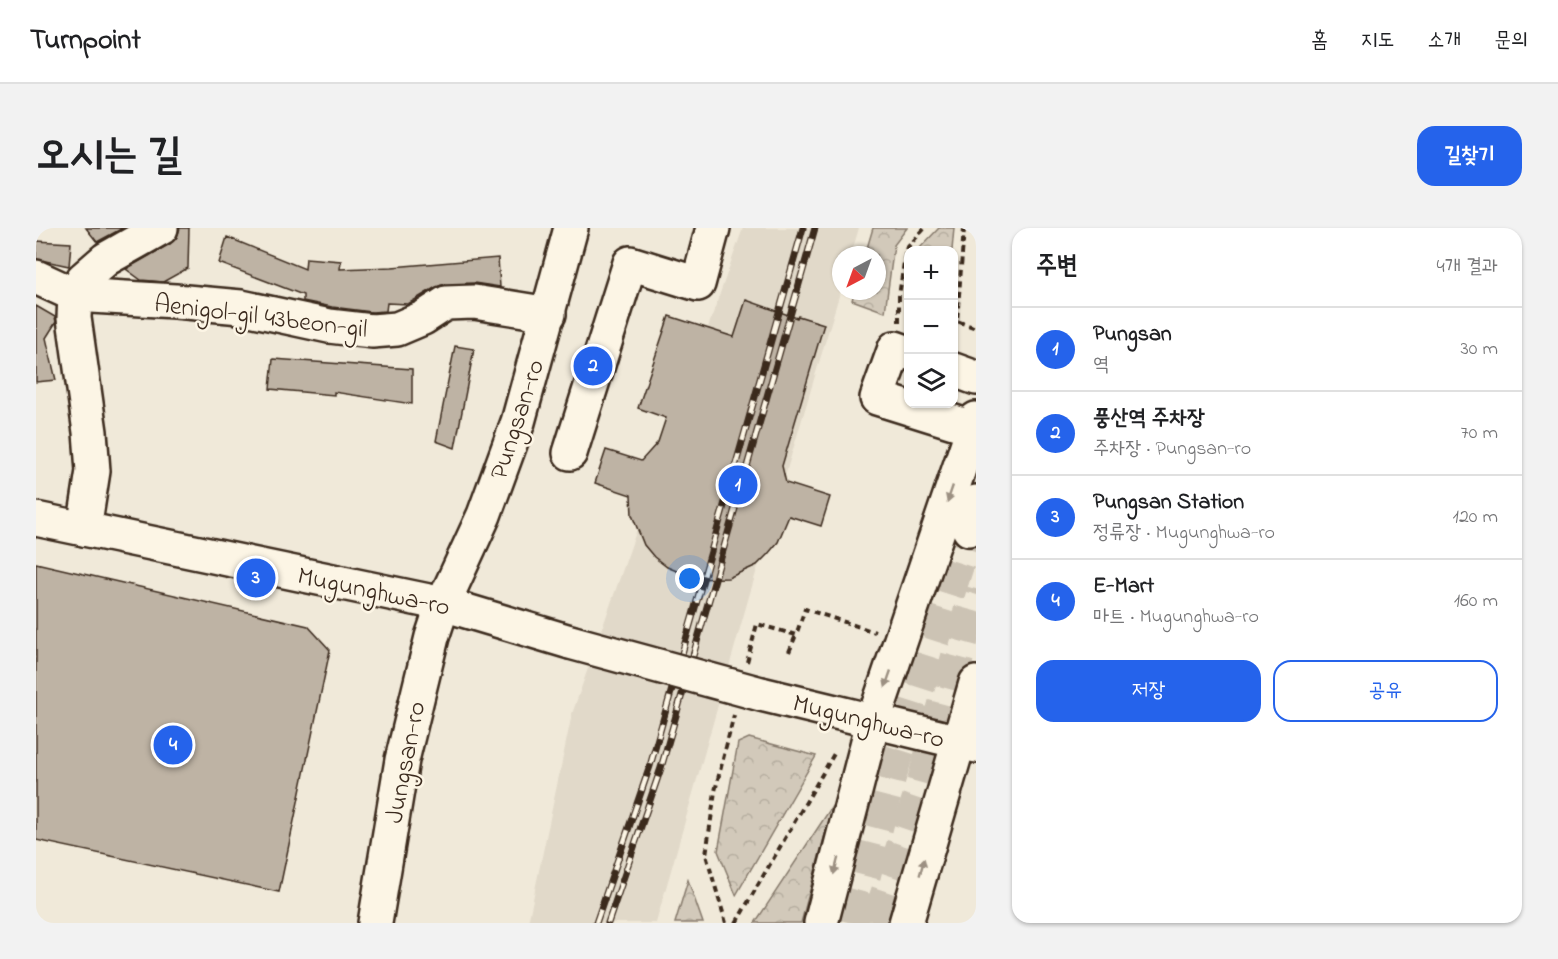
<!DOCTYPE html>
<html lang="ko">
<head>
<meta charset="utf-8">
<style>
  :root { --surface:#fff; --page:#f2f2f2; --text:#202124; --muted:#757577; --line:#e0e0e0; --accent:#2563eb }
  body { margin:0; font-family:"Indie Flower","Poor Story",sans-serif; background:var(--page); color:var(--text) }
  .controls { position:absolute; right:18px; top:18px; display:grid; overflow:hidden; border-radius:12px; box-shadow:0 2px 4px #0004 }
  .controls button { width:54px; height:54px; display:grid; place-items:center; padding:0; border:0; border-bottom:2px solid var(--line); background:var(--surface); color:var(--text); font:30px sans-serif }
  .compass { position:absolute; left:796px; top:18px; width:54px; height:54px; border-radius:50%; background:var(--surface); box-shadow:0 2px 4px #0004; rotate:221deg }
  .you { position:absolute; left:654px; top:351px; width:21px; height:21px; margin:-15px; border:4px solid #fff; border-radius:50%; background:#1a73e8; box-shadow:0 0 0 9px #1a73e833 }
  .badge { display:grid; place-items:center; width:39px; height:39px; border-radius:50%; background:var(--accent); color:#fff; font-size:20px; font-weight:700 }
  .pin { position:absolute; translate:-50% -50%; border:3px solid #fff; box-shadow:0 2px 6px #0006 }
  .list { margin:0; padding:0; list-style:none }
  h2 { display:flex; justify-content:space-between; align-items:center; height:78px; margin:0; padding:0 24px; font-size:26px }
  h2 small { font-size:20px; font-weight:400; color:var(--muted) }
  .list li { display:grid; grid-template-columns:39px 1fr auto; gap:18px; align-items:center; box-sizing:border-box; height:84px; padding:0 24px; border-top:2px solid var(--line) }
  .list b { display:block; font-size:22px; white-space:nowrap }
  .list p { margin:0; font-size:20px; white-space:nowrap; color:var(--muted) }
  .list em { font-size:20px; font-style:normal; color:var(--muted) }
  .actions { display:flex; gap:12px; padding:18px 24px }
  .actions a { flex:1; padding:14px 0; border:2px solid var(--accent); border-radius:18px; text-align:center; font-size:21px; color:var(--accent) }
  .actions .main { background:var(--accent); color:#fff }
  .icon { flex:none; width:33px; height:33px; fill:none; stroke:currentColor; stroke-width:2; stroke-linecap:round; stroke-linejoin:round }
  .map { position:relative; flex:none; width:940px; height:695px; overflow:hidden; border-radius:18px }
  header { display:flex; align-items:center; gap:36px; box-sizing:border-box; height:84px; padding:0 30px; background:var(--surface); border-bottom:2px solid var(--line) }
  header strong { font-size:28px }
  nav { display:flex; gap:33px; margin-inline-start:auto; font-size:21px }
  .intro { display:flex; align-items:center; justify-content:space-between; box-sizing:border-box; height:144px; padding:0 36px }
  h1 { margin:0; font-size:42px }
  .button { padding:15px 27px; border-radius:18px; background:var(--accent); color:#fff; font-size:21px; font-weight:700 }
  main { display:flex; gap:36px; padding:0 36px }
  aside { flex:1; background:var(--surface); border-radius:18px; box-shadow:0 2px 4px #0004 }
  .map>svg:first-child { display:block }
  .built { fill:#e1d9c9 }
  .forest { fill:url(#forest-crowns); stroke:#867a6c; stroke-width:1.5 }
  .building { fill:#beb3a4; stroke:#3b2a1e; stroke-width:1.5 }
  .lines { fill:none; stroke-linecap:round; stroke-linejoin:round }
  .major-tunnel { stroke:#ccc3b4; stroke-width:33; stroke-dasharray:33 16; stroke-linecap:butt }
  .minor-casing { stroke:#3b2a1e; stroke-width:38 }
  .major-casing { stroke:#3b2a1e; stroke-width:38 }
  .path { stroke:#3b2a1e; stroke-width:4; stroke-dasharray:6 4.5; stroke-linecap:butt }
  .minor { stroke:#fcf5e5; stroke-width:33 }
  .major { stroke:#fcf5e5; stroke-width:33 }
  .rail-casing { stroke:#3b2a1e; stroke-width:7 }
  .rail { stroke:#fcf5e5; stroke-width:4.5; stroke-dasharray:14; stroke-linecap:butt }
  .major-bridge-casing { stroke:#3b2a1e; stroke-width:38; stroke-linecap:butt }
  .major-bridge { stroke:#fcf5e5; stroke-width:33 }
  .oneway { fill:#9c9082 }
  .labels { text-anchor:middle; stroke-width:5; stroke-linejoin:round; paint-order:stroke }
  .street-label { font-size:26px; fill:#3b2a1e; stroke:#fcf5e5 }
</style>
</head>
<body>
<header>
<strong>Turnpoint</strong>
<nav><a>홈</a><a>지도</a><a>소개</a><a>문의</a></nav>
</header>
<div class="intro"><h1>오시는 길</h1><a class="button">길찾기</a></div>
<main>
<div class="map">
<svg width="940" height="695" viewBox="0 0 940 695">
  <defs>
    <pattern id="forest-crowns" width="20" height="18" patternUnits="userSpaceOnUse" patternTransform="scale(1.5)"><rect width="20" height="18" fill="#d2c9ba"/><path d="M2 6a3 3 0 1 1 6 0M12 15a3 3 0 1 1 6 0" fill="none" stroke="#b5ad9f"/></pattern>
  </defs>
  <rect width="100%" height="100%" fill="#f0e9d9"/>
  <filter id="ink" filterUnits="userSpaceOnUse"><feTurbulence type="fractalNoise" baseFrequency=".0167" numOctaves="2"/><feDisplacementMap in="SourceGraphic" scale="12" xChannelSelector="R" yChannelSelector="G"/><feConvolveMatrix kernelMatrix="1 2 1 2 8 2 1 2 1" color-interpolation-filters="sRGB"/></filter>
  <g filter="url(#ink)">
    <polygon class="built" points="707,0 823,0 815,27 805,27 805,61 714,365 620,695 492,695 536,486"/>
    <g class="forest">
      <polygon points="837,0 871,0 858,17 849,84 816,72 819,63 841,63 841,27 829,27"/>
      <polygon points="903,0 918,0 916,22 882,22"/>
      <polygon points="713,510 780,528 700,667 682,623 702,515"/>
      <polygon points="797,577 765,695 718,695 719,695"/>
      <polygon points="652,652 667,695 639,695"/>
    </g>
    <g class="building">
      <polygon points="50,0 87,0 61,14"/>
      <polygon points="144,0 153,0 152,40 127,54 105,52 90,41 134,16 141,9"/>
      <polygon points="191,9 269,41 270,30 305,33 304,41 356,39 462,30 464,59 438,55 409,56 400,59 372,76 351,75 350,83 336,84 296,79 267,73 267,67 183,35"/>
      <polygon points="0,13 35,15 33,38 0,31"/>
      <polygon points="710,72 761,90 762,88 788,96 746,238 750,255 794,269 785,298 753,288 742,314 732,326 721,337 692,350 660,351 631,339 618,329 608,317 596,287 595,267 559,255 570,222 605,233 622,214 630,190 602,180 633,88 698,109"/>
      <polygon points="0,78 19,89 20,94 10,110 20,152 0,154"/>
      <polygon points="419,118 438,121 419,220 400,213"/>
      <polygon points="237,131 376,141 376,176 298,164 298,167 234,161"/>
      <polygon points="0,335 272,398 294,422 243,664 0,612"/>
    </g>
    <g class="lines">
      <g class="major-tunnel">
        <polyline points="816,695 853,551 933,301"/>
        <polyline points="841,695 884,566 940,361"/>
      </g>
      <defs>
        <g id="minor">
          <polyline points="0,49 39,67 139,73 205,79 293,98 336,103 361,101 387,90 410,75 438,74 513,86"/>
          <polyline points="873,125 859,120 841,170 937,200"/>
          <polyline points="918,142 940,150"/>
          <polyline points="534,225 594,35 662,56 677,0"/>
          <polyline points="48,301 57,243 54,204 38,90 39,67 47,51 70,31 125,0"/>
        </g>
        <g id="major">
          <polyline points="0,291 407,376 534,414"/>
          <polyline points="933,301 940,274"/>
          <polyline points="725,466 940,518"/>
          <polyline points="339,695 366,532 396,409 407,376 448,287 482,194 535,0"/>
          <polyline points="785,695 837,494 940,191"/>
          <polyline points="870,695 940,455"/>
        </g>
      </defs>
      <use href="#minor" class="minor-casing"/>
      <use href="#major" class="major-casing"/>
      <g class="path">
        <polyline points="928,0 921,93 940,100"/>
        <polyline points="863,94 863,68 870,21 889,0"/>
        <polyline points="753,424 760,407"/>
        <polyline points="711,434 721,396 760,407 769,381 839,404"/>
        <polyline points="690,695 670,627 679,563 698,487"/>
        <polyline points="700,695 799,524"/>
      </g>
      <use href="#minor" class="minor"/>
      <use href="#major" class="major"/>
      <defs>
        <g id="rail">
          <polyline points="560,695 614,538 767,0"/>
          <polyline points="572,695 625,540 779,0"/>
        </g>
      </defs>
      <use href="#rail" class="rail-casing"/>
      <use href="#rail" class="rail"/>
      <defs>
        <polyline id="major-bridge" points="534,414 725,466"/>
      </defs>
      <use href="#major-bridge" class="major-bridge-casing"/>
      <use href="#major-bridge" class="major-bridge"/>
    </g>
    <defs><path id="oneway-solid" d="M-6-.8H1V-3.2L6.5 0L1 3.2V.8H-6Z" transform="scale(1.5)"/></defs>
    <g class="oneway">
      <use href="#oneway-solid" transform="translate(914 266) rotate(109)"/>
      <use href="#oneway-solid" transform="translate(852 451) rotate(109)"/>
      <use href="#oneway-solid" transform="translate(800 638) rotate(105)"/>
      <use href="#oneway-solid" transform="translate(886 639) rotate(-74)"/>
    </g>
  </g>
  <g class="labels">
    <g class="street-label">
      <text transform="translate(225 87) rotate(7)" y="9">Aenigol-gil 43beon-gil</text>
      <text transform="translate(480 191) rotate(-72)" y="9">Pungsan-ro</text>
      <text transform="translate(338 362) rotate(12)" y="9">Mugunghwa-ro</text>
      <text transform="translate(833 492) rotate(14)" y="9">Mugunghwa-ro</text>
      <text transform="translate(368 534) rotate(-79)" y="9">Jungsan-ro</text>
    </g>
  </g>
</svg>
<div class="controls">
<button>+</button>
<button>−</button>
<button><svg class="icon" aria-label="layers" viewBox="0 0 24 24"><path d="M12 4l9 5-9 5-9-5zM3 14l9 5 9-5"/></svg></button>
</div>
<svg class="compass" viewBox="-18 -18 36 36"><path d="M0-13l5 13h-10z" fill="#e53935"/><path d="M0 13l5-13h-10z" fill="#757577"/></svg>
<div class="you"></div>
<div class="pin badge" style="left:702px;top:257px">1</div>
<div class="pin badge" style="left:557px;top:138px">2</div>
<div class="pin badge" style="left:220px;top:350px">3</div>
<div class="pin badge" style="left:137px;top:517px">4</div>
</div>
<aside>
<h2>주변<small>4개 결과</small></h2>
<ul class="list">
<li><span class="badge">1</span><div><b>Pungsan</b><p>역</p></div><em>30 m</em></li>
<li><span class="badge">2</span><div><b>풍산역 주차장</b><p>주차장 · Pungsan-ro</p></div><em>70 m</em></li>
<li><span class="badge">3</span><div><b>Pungsan Station</b><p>정류장 · Mugunghwa-ro</p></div><em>120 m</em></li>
<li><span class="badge">4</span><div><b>E-Mart</b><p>마트 · Mugunghwa-ro</p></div><em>160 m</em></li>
</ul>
<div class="actions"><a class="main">저장</a><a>공유</a></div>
</aside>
</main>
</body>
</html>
